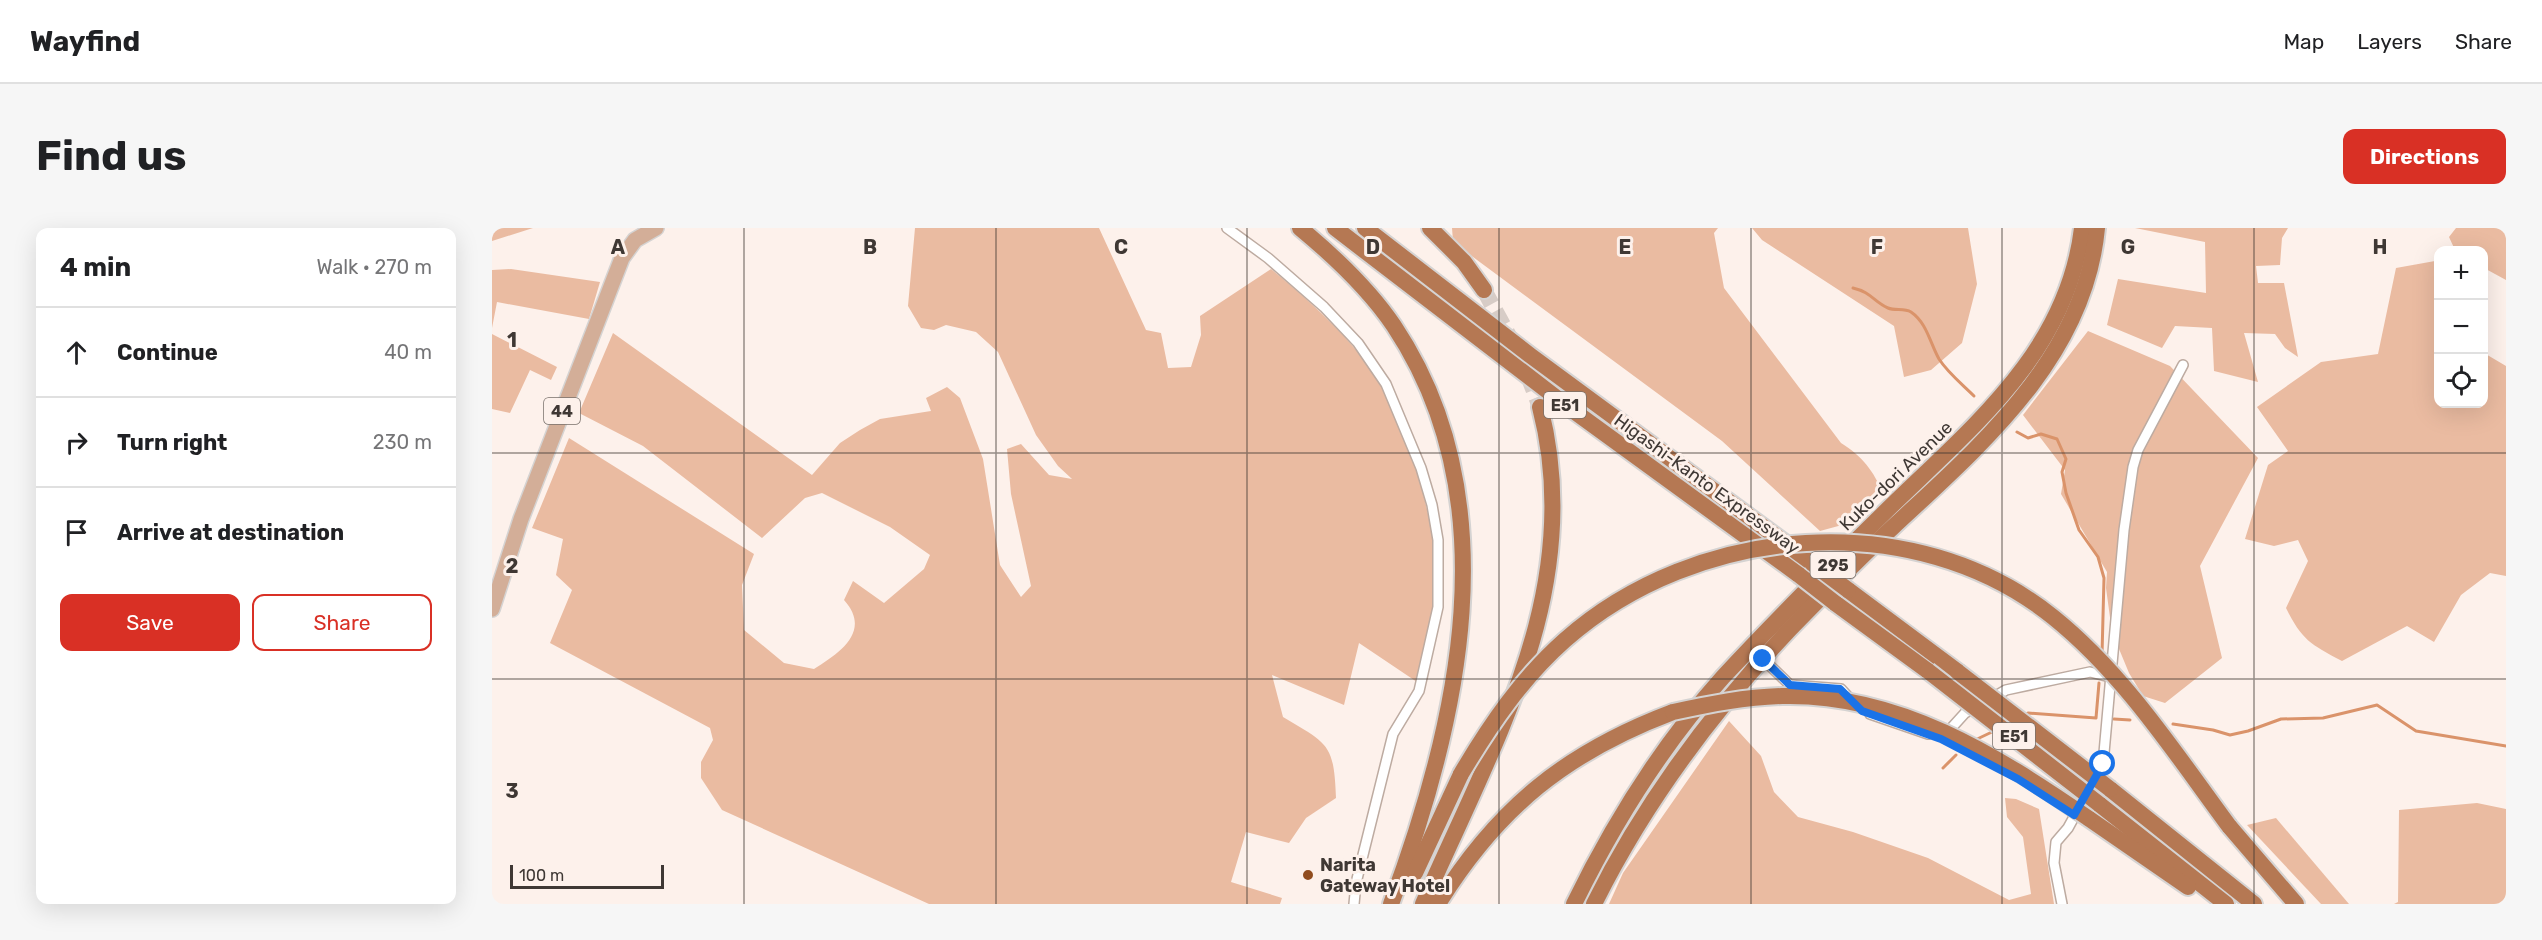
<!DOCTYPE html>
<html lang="en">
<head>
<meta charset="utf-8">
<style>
  :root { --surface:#fff; --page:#f6f6f6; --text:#202124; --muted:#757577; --line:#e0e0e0; --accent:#d93025 }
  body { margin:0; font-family:Rubik,sans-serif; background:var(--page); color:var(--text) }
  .controls { position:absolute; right:18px; top:18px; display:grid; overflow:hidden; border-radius:12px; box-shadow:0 6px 24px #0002 }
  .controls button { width:54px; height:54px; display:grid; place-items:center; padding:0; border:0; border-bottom:2px solid var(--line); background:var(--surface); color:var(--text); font:30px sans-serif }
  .scale { position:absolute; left:18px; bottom:15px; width:154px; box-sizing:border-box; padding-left:6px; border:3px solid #3f3834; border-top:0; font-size:16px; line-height:21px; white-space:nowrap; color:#3f3834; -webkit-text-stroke:4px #fdf1eb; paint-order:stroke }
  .stop { position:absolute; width:18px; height:18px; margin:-14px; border:4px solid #1a73e8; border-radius:50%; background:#fff }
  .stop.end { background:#1a73e8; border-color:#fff; box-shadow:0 2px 6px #0008 }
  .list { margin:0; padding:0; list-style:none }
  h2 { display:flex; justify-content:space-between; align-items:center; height:78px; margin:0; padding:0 24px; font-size:26px }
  h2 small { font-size:20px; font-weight:400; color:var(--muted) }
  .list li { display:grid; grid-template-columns:39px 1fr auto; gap:18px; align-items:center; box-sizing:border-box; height:90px; padding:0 24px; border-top:2px solid var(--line) }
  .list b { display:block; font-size:22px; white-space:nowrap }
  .list em { font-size:20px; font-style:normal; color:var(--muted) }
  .actions { display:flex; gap:12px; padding:18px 24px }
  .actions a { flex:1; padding:14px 0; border:2px solid var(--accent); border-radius:12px; text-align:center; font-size:21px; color:var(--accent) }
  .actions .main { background:var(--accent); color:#fff }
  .icon { flex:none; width:33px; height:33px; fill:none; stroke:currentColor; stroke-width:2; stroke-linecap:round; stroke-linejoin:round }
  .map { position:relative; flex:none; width:2014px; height:676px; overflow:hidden; border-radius:12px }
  header { display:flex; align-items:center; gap:36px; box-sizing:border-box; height:84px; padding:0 30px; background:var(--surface); border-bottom:2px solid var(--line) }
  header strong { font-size:28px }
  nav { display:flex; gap:33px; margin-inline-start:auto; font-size:21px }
  .intro { display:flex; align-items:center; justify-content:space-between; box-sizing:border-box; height:144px; padding:0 36px }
  h1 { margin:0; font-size:42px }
  .button { padding:15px 27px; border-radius:12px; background:var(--accent); color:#fff; font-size:21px; font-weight:700 }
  main { display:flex; gap:36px; padding:0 36px }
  aside { flex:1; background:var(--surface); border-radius:12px; box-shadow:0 6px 24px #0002 }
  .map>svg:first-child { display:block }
  .green { fill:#eabba1 }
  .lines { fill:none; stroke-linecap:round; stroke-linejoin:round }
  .stream { stroke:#da936a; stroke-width:3 }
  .highway-tunnel { stroke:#d7ccc6; stroke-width:16; stroke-dasharray:16 8; stroke-linecap:butt }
  .street-casing { stroke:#bdaba1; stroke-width:12 }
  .primary-casing { stroke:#d5d3d2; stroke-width:18 }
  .highway-casing { stroke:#d5d3d2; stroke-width:20 }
  .street { stroke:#fff; stroke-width:9 }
  .primary { stroke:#d3ae98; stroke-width:15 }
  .highway { stroke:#b57853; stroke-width:16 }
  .highway-bridge-casing { stroke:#d5d3d2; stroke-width:20; stroke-linecap:butt }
  .highway-bridge { stroke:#b57853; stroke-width:16 }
  .route { stroke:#1a73e8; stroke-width:8 }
  .grid { fill:none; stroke:#3f3834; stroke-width:1.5; stroke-opacity:0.55 }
  .poi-dot { fill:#904c1e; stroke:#fdf1eb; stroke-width:2 }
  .labels { text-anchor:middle; stroke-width:6; stroke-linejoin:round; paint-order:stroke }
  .shield { fill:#fdf1eb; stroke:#78706b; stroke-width:1.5 }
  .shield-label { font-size:16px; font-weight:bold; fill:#3f3834 }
  .street-label { font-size:18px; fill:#3f3834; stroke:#fdf1eb }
  .poi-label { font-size:18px; font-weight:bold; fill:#3f3834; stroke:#fdf1eb; text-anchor:start }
  .grid-label { font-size:20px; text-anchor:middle; font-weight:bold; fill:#3f3834; stroke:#fdf1eb; stroke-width:6; stroke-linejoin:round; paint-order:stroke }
</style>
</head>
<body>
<header>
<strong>Wayfind</strong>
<nav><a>Map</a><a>Layers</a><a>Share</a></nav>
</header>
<div class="intro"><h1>Find us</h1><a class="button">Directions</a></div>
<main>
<aside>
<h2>4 min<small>Walk · 270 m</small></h2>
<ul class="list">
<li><svg class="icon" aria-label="ahead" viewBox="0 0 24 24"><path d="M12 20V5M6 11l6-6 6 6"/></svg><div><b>Continue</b></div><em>40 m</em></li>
<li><svg class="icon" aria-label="right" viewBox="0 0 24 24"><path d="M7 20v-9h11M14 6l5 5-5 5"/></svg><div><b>Turn right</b></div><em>230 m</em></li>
<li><svg class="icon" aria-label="arrive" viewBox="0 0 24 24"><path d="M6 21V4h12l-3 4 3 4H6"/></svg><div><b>Arrive at destination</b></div></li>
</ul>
<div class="actions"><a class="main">Save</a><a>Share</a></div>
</aside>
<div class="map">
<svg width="2014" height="676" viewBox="0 0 2014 676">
  <rect width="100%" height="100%" fill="#fdf1eb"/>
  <g class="green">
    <polygon points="0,0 41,0 0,13"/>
    <path d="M423,0H607L654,102L669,105L676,140L699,139L709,107L708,88L779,41C813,69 846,98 873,133C913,184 949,301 943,365C940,395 931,425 925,454L867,415L852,477L780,447L791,489C836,516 842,515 844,570L814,590L797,615L754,604L739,654L790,670L788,676H437L230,582L209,550V534L221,512L218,500L58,415L80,362L64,347L71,311L40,300L77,210L262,326L250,357L252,402L292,435L322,441C348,425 380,403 352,372L361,353L392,375L432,341L438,327L398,299L330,265L313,270L270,310L151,218L87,185L121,105L320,247L348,215L368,202L388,191L439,183L434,170L455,159L468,170L491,231L508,337L529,369L539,358L519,266L515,221L529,216L557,247L580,251L566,238L544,207L506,124L484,104L454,97L442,102L429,100L416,78Z"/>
    <path d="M960,0H1226L1222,5L1232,60L1349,215C1370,228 1382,243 1391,266L1361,294L1328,303L1230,213L981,29L961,13Z"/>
    <polygon points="1260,0 1476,0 1485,56 1470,115 1439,142 1412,149 1402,98 1270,12"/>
    <polygon points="1643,0 1796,0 1790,10 1788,37 1764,38 1766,55 1792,55 1806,129 1793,120 1783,106 1752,105 1766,154 1722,143 1720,100 1683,98 1670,120 1615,97 1626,51 1714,65 1713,14"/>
    <polygon points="1964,0 2014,0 2014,52 1992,40 1992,22 1963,22 1957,9"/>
    <path d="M1943,33L1946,58V176H1992V125L2014,138V348L1998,345L1969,367L1942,414L1915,398L1850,433C1818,416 1810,412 1794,380L1816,333L1806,312L1782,318L1753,311L1776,237L1796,223L1765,179L1829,134L1886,126L1904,40Z"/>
    <polygon points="19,41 108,54 97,91 5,74 0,100 0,42"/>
    <polygon points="1596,103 1678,138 1766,230 1708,338 1730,430 1673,475 1651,468 1637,445 1620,404 1614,360 1615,344 1569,266 1573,242 1531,187"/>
    <polygon points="0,106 65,139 59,152 38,142 18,185 0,181"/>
    <polygon points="1237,493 1269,528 1282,564 1306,589 1361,604 1436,630 1517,672 1539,666 1531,609 1515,589 1513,570 1524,571 1547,581 1562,676 1117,676 1131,645"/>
    <polygon points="1985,575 2014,581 2014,676 1902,676 1906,674 1907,582"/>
    <polygon points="1784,590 1857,676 1829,676 1755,597"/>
  </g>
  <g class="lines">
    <g class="stream">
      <path d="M1361,60C1379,64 1382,74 1396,80C1403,83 1412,80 1419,84C1435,95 1438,115 1447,131C1456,145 1470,156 1482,168"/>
      <polyline points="1525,204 1536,210 1549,206 1565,211 1574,231 1570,244 1574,265 1587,302 1606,329 1612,350 1610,427"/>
      <polyline points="1532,487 1536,485 1604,490 1607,455"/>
      <polyline points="1622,491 1638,492"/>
      <polyline points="1681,496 1721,502 1738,507 1756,503 1789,491 1831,490 1885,477 1924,503 2014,518"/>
      <polyline points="1481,513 1502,503"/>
      <polyline points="1451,540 1464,527"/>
    </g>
    <polyline class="highway-tunnel" points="992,62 1030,132 1048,179"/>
    <defs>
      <g id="street">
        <polyline points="735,0 776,30 832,79 866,115 894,156 929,240 940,277 946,312 946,379 927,463 901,506 864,655 862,676"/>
        <polyline points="1271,431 1298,457 1349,461 1360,473"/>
        <polyline points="1497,472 1514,462 1598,444 1618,449"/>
        <polyline points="1378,486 1436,506"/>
        <polyline points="1453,507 1473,485 1485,478"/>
        <polyline points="1570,676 1562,635 1564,614 1576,600 1611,536 1632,302 1641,239 1646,222 1691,137"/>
      </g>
      <polyline id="primary" points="0,381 29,291 130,30 143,12 164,0"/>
      <g id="highway">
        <path d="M808,0C843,29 877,61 902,98C1018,272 967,494 899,676"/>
        <polyline points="843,0 1079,181 1307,347"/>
        <polyline points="873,0 1039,128 1320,335"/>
        <polyline points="938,0 972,34 992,62"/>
        <polyline points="1356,362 1466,444"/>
        <polyline points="1343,375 1436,443"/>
        <polyline points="1618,561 1762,676"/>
        <polyline points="1607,576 1734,676"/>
        <polyline points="1596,590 1696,659"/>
        <polyline points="1737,598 1804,676"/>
        <polyline points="923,645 969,546"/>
        <path d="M931,676C1001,515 1095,360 1048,179"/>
        <path d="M946,676C1006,579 1075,524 1181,484"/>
        <path d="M1082,676C1121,596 1171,516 1231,449C1282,394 1336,340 1390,287C1475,203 1575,127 1590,0"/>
        <path d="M1102,676C1152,575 1221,483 1298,401C1332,366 1366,331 1401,299C1490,216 1593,129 1605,0"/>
      </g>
    </defs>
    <use href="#street" class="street-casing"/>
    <use href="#primary" class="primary-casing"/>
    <use href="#highway" class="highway-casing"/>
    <use href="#street" class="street"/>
    <use href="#primary" class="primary"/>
    <use href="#highway" class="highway"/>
    <defs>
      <g id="highway-bridge">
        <polyline points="1320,335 1356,362"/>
        <polyline points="1307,347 1343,375"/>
        <polyline points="1436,443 1607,576"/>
        <polyline points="1466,444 1618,561"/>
        <path d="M1181,484C1218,476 1253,469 1290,468C1406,465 1504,527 1596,590"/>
        <path d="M969,546C998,497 1030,450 1073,412C1204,296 1422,277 1561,389C1632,446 1683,525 1737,598"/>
      </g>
    </defs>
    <use href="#highway-bridge" class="highway-bridge-casing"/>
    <use href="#highway-bridge" class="highway-bridge"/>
  </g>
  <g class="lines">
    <polyline class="route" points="1271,431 1298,457 1348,461 1370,483 1449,511 1526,551 1582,587 1611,536"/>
  </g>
  <path class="grid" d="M252,0V676M504,0V676M755,0V676M1007,0V676M1259,0V676M1510,0V676M1762,0V676M0,225H2014M0,451H2014"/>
  <circle class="poi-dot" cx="816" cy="647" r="6"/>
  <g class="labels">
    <g class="shield">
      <rect x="1052" y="164" width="42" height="26" rx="4.5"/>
      <rect x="52" y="170" width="36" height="26" rx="4.5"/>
      <rect x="1318.5" y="324" width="45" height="26" rx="4.5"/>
      <rect x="1501" y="495" width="42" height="26" rx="4.5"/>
    </g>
    <g class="shield-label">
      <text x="1073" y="183">E51</text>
      <text x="70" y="189">44</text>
      <text x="1341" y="343">295</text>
      <text x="1522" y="514">E51</text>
    </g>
    <g class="street-label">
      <text transform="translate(1404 248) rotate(-44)" y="6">Kuko-dori Avenue</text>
      <text transform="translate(1215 256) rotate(36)" y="6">Higashi-Kanto Expressway</text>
    </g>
    <g class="poi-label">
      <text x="828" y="643">Narita<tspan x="828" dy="21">Gateway Hotel</tspan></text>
    </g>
  </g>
  <g class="grid-label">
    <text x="126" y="26">A</text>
    <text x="378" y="26">B</text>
    <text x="629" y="26">C</text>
    <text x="881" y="26">D</text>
    <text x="1133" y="26">E</text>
    <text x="1385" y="26">F</text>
    <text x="1636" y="26">G</text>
    <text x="1888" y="26">H</text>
    <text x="20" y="119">1</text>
    <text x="20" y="345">2</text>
    <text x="20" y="570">3</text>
  </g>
</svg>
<div class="controls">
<button>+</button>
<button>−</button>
<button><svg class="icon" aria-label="locate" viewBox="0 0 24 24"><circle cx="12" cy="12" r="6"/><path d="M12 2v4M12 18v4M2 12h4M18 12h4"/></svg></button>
</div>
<div class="scale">100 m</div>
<div class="stop" style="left:1611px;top:536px"></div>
<div class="stop end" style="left:1271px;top:431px"></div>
</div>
</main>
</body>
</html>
